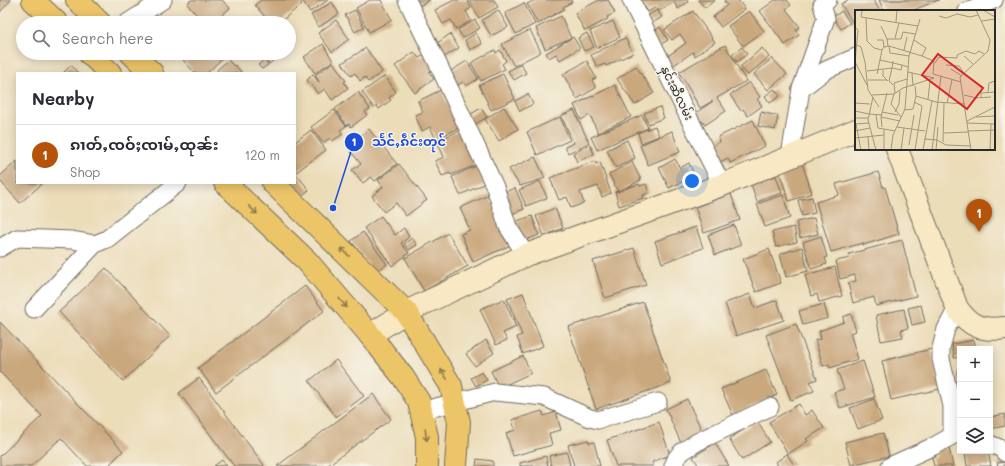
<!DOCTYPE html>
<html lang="en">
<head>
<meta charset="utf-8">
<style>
  :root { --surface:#fff; --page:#f2f2f3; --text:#2b2b33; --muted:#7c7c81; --line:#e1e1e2; --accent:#b45309 }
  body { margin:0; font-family:Mali,"Noto Sans Myanmar",sans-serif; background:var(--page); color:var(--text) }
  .controls { position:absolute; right:12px; bottom:12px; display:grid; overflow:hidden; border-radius:0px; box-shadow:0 2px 10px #0003 }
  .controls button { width:36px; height:36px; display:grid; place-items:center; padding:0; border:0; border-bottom:1px solid var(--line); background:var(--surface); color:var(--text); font:20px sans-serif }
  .you { position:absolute; left:692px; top:181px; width:14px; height:14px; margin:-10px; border:3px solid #fff; border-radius:50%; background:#1a73e8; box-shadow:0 0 0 6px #1a73e833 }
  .badge { display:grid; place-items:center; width:26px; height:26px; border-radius:50%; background:var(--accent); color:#fff; font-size:13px; font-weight:700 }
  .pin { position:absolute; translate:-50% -33px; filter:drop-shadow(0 1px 2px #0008) }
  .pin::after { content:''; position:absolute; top:21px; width:14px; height:12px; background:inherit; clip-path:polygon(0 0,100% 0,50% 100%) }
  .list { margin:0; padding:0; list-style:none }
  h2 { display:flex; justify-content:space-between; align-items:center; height:52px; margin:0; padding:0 16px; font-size:17px }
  h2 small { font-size:13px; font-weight:400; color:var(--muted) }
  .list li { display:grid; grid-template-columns:26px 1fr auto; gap:12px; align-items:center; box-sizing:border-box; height:60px; padding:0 16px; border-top:1px solid var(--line) }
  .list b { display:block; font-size:15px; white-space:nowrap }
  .list p { margin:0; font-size:13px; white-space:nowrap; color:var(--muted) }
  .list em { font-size:13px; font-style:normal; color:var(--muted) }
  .icon { flex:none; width:22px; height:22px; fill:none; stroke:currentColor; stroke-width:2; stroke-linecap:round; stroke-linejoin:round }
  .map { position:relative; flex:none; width:1005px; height:466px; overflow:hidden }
  .search { position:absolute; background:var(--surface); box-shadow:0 2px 10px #0003; left:16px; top:16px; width:280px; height:44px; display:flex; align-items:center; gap:10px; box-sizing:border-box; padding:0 14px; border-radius:22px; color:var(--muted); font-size:15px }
  .panel { position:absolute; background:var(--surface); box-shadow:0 2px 10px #0003; left:16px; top:72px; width:280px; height:112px; border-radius:0px }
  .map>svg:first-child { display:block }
  .building { fill:#caa87e }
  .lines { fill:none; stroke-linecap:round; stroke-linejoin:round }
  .street-casing { stroke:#6f695d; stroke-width:19 }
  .secondary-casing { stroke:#6f695d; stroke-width:24 }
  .highway-casing { stroke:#6f695d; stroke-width:24 }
  .street { stroke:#fff; stroke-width:17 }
  .secondary { stroke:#f8e8c3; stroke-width:22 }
  .highway { stroke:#edc569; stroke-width:22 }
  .oneway { stroke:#8c784a }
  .labels { text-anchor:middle; stroke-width:3; stroke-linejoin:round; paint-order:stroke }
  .street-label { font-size:12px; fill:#2b2b2b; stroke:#f7f3e8 }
  .inset-road { fill:none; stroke:#9f9680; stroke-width:1 }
  .view { fill:#d62828; fill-opacity:0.15; stroke:#d62828; stroke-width:2 }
  .inset-edge { fill:none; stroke:#2b2b2b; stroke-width:2 }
  .leader { fill:none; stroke:#1d4ed8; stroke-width:1.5 }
  .callout-dot { fill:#1d4ed8; stroke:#f7f3e8; stroke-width:1.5 }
  .mark-label { font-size:12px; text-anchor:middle; font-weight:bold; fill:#fff }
  .callout-label { font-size:13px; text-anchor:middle; font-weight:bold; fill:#1d4ed8; stroke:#f7f3e8; stroke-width:3; stroke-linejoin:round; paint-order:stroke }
</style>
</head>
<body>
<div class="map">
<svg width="1005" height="466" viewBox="0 0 1005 466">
  <rect width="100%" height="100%" fill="#f7f3e8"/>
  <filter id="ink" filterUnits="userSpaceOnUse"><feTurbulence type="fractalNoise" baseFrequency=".025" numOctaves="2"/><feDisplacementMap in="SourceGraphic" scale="8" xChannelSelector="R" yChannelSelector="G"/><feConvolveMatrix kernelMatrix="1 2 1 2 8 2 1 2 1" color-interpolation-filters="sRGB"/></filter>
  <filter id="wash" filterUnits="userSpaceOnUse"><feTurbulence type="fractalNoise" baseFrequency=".012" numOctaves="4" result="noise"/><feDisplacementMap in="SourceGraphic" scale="16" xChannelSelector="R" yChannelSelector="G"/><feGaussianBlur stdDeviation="0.9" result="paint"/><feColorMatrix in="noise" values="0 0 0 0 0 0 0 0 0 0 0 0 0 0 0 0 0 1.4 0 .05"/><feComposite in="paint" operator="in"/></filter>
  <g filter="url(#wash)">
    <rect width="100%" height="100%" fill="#ecddb9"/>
    <g id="blocks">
      <g class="building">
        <polygon points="0,0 11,0 0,12"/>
        <polygon points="191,0 222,0 230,8 213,23 204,23 187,4"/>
        <polygon points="261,0 299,0 302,4 279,23 270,23 255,5"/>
        <polygon points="302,0 328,0 310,12"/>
        <polygon points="370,0 381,0 392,20 369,32 356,8"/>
        <polygon points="410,0 430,0 414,9"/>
        <polygon points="454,0 467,0 471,8 466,11 471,21 456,29 451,20 443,24 435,10"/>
        <polygon points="469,0 494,0 498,7 479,18"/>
        <polygon points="535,0 571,0 572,2 563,7 564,9 538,24 527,4"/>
        <polygon points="599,0 600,1 608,0 615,13 607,17 608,19 585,31 575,13"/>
        <polygon points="643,0 687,0 688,2 678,9 674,2 659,11 656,7 648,12 641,1"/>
        <polygon points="698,0 715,0 705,8"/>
        <polygon points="726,0 738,0 745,9 721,27 713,17 727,5 724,1"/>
        <polygon points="775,0 787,0 791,5 786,9 800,27 796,30 799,35 785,45 760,11"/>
        <polygon points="848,0 873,0 880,11 856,11 856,28 841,4"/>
        <polygon points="879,0 939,0 911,11 884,11"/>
        <polygon points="332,2 339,14 319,27 311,15"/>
        <polygon points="524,3 535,24 516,34 505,13"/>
        <polygon points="355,10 364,27 355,32 345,15"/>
        <polygon points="498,10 508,27 491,36 482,20"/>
        <polygon points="657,10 662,17 651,24 647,16"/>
        <polygon points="693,11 715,42 695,56 693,52 671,67 665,58 686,43 680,34 672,40 664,30"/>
        <polygon points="749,11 764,31 743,46 728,26"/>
        <polygon points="842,11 850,23 841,29 833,17"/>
        <polygon points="561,16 571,38 545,49 536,28"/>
        <polygon points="336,20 349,39 332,52 318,33"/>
        <polygon points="475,20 480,28 463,38 458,30"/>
        <polygon points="613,21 620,37 597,48 590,31"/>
        <polygon points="660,27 668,40 658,46 650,34"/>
        <polygon points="530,30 541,52 514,66 502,44"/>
        <polygon points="476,33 482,44 470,50 465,40"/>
        <polygon points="587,33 594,47 584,51 578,38"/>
        <polygon points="450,34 459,48 444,57 436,44"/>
        <polygon points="573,37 580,48 560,60 556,54 549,58 546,53"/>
        <polygon points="625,38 633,53 606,66 605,64 597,67 591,55"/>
        <polygon points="323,44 333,61 315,73 304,57"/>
        <polygon points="725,45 746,81 717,98 726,111 705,125 702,121 697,124 691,116 713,101 700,108 679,72"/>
        <polygon points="742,47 747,54 737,62 732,55"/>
        <polygon points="366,48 382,72 368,82 365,77 360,81 355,73 351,76 342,63"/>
        <polygon points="762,48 769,57 748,75 740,67"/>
        <polygon points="495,50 496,53 500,50 506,61 502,64 505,69 481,81 471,63"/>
        <polygon points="414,52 419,58 424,55 434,68 429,72 434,79 415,93 395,66"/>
        <polygon points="190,53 228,53 207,73 195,73 183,60"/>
        <polygon points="270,53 276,53 279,56 269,64 265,57"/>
        <polygon points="278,53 289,53 282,58"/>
        <polygon points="772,58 787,74 768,90 754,74"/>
        <polygon points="228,60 234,66 235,65 242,73 220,73 217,70"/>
        <polygon points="264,60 268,65 262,69 258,65"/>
        <polygon points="467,61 478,79 466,86 463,82 456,86 449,72"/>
        <polygon points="587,61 596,78 592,80 596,88 577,99 563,74"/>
        <polygon points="333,62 346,81 344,82 348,88 332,100 325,89 318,94 307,80 313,74 319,82 315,75"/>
        <polygon points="521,64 526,73 514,80 508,71"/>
        <polygon points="71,65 78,73 63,73"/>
        <polygon points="636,66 654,93 635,105 617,79"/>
        <polygon points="503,74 515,99 491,110 479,85"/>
        <polygon points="385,76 396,92 389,98 391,100 379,109 377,106 374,108 362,92"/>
        <polygon points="749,82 760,97 757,99 762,106 748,116 743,109 741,111 730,95"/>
        <polygon points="615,85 631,117 598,133 590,115 581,120 574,105"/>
        <polygon points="774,89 780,96 770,103 765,96"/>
        <polygon points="441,90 459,128 436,139 430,127 422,131 415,115 423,112 418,101"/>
        <polygon points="358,92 370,109 365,112 367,115 351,127 349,124 347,126 335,109"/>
        <polygon points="528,94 533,104 520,111 515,101"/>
        <polygon points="504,107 518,129 499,141 485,119"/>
        <polygon points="660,107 664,118 648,124 644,113"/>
        <polygon points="481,108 487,117 474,125 468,116"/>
        <polygon points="334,110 346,126 340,130 343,134 332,141 330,138 323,143 311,127"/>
        <polygon points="574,110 589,143 568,153 565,147 574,143 561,116"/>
        <polygon points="761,112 778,116 775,130 758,126"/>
        <polygon points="642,115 648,128 597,150 591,137"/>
        <polygon points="560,117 570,140 537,155 527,132"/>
        <polygon points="753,120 765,146 730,163 728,158 716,164 708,148 720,142 718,137"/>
        <polygon points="655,126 659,136 641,143 638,133"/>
        <polygon points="369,129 397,164 375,181 371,177 363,183 352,170 361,164 347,147"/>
        <polygon points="311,130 326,150 295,173 295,142"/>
        <polygon points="461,130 476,165 451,175 450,173 442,176 435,161 444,157 437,141"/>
        <polygon points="672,131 680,152 648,165 640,145"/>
        <polygon points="627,140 635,158 616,168 607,150"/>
        <polygon points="590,145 594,154 577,162 573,153"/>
        <polygon points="535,157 545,178 520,186 509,169"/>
        <polygon points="675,159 680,168 689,163 693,172 684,177 686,180 669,188 659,168"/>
        <polygon points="17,161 17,183 43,183 20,203 0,181 0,176"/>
        <polygon points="595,161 596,164 600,162 611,193 602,197 598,186 580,192 584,203 571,208 567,197 559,200 550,178"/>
        <polygon points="632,162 641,180 618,192 609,174"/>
        <polygon points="802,163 812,193 789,201 779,171"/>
        <polygon points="399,164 427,200 406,216 396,203 384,212 372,196 383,187 378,180"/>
        <polygon points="476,166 484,184 460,195 452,177"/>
        <polygon points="878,172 883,187 885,187 899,234 863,245 863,243 831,252 816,202 839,195 836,184"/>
        <polygon points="298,176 309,190 301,197 289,183 295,183 295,178"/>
        <polygon points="776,176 782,193 757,202 751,184"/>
        <polygon points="540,181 547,198 526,206 519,190"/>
        <polygon points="639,184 640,186 646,184 649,193 643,195 644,198 619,206 615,192"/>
        <polygon points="515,188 524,209 507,216 499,194"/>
        <polygon points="731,194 740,220 704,233 695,207"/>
        <polygon points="489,195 511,245 473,262 461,234 470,230 460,208"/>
        <polygon points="783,195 790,218 765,227 757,204"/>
        <polygon points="812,197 815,213 802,216 798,200"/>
        <polygon points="555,208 563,228 544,236 536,216"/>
        <polygon points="381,216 395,235 404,228 409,237 401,243 409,253 392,266 364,228"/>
        <polygon points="532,216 539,235 524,241 517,221"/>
        <polygon points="814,218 818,234 800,238 796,222"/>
        <polygon points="734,225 741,245 715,255 708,235"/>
        <polygon points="696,227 703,248 662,263 655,241"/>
        <polygon points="794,227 797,242 776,247 772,232"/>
        <polygon points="363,232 387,264 375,273 351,241"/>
        <polygon points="448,233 468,266 424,291 405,258"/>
        <polygon points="821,236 827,257 825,258 827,264 811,269 803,242"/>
        <polygon points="412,238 417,245 409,250 404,244"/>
        <polygon points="902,240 916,296 876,306 874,297 853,303 848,283 856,281 855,275 840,279 836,261 850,258 849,254"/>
        <polygon points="802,247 808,271 786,277 780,254"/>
        <polygon points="634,248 646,285 605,298 593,261"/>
        <polygon points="769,249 781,283 756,292 743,259"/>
        <polygon points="835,267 842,296 819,302 817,294 811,296 805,275"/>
        <polygon points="106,268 170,336 123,381 59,312"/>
        <polygon points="305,286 324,311 216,392 198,368"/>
        <polygon points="523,293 543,346 523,354 517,337 522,335 507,299"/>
        <polygon points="750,294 755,308 777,300 784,320 736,336 725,303"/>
        <polygon points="504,299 516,327 503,333 507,340 496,345 480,309"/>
        <polygon points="643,302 671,383 596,409 568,327"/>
        <polygon points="824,304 828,318 803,325 799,311"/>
        <polygon points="921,305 925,322 912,325 908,308"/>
        <polygon points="904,309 908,328 901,330 903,337 881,341 876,315"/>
        <polygon points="851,314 856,331 850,333 858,359 830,368 829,364 823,366 815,340 821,339 819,331 844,322 843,317"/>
        <polygon points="0,322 123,451 108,466 87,466 61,438 31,466 0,466 0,456 42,416 0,372"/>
        <polygon points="796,324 817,379 810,382 814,391 791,400 766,335"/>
        <polygon points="486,340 494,353 475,366 466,354"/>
        <polygon points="974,340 976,349 960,349 960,357 954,358 952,344"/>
        <polygon points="931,349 940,389 891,400 882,361"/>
        <polygon points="523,356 531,373 499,388 491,371"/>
        <polygon points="336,360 364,396 336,417 309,381"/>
        <polygon points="863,361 875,397 840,408 834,392 844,389 837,370"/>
        <polygon points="766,370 777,395 733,415 721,389"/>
        <polygon points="960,371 960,385 959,385 957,372"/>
        <polygon points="482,372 487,380 476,386 471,378"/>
        <polygon points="199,378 264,465 263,466 234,466 179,393"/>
        <polygon points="373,394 391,419 327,466 277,466"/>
        <polygon points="687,399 703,433 681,443 666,409"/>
        <polygon points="874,399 882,420 858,429 850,408"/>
        <polygon points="799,404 805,415 812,410 824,428 806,439 808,441 788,454 769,422"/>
        <polygon points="542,411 544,416 556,412 561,430 549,433 552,445 513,456 506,433 515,430 512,420"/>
        <polygon points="1005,414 1005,426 990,429 990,417"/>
        <polygon points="757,421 770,442 742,460 729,439"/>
        <polygon points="659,422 670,455 652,462 654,466 616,466 607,440"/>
        <polygon points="883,433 889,456 851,465 845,442"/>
        <polygon points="588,440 589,443 594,442 600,466 574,466 568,445"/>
        <polygon points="715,443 729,466 699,466 693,457"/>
        <polygon points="949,448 953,466 934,466 932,458 936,457 934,451"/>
        <polygon points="968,451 988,451 991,466 967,466 965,452"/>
        <polygon points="567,452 570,466 551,466 549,456"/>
        <polygon points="787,454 794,465 792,466 778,466 776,462"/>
        <polygon points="546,456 548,466 520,466 520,463"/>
        <polygon points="477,459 493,461 493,466 476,466"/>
        <polygon points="222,460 227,466 214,466"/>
        <polygon points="1005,462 1005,466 998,466 997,463"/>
      </g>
    </g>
  </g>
  <g filter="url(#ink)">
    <use href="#blocks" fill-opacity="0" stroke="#6f695d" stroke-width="1"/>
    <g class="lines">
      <defs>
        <g id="street">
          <polyline points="407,0 439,66 495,187 508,227 526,255"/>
          <polyline points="631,0 722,185"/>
          <polyline points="967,11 994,0"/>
          <polyline points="127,23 163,0"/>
          <polyline points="801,89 826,18 822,5 828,0"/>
          <polyline points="790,156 801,89 826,70 856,57"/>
          <polyline points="0,248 17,238 72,240 95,244 107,239 178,183"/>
          <polyline points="34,309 95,244"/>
          <polyline points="421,411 495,392 544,397 590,418 598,420 658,402"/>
          <polyline points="990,444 1002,449 1005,453"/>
          <polyline points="673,466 677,457 683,451 697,442 770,407"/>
          <polyline points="890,466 934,446 952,436 952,406 941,359 941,348 946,329 957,308"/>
        </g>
        <g id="secondary">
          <path d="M897,149L957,308C970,327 982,331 1005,328"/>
          <polyline points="370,335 406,312 526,255 722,185 856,130"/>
        </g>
        <g id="highway">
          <polyline points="33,0 57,23"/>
          <polyline points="77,0 100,23"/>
          <polyline points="89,53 110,73"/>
          <polyline points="131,53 152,73"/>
          <polyline points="225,183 307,261 370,335 403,377 419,402 427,437 427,466"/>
          <polyline points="273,183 406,312 451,386 459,422 456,466"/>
        </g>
      </defs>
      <use href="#street" class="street-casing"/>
      <use href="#secondary" class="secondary-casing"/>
      <use href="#highway" class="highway-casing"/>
      <use href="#street" class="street"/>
      <use href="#secondary" class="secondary"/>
      <use href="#highway" class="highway"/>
    </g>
    <defs><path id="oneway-shaft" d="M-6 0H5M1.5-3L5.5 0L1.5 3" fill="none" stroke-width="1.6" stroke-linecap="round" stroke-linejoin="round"/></defs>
    <g class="oneway">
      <use href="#oneway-shaft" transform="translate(253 210) rotate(44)"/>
      <use href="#oneway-shaft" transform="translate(345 252) rotate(-136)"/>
      <use href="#oneway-shaft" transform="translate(343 303) rotate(49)"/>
      <use href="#oneway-shaft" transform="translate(444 374) rotate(-121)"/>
      <use href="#oneway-shaft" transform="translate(426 435) rotate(81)"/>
    </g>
  </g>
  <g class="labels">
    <g class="street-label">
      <text transform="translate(677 93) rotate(64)" y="4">နှင်းဆီလမ်း</text>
    </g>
  </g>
  <g transform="translate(855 10)">
    <rect width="140" height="140" fill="#ecddb9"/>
    <path class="inset-road" d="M128,0L140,7M7,1L6,7L63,16M84,6L91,8L102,4L115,7L123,5M11,8L12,31L19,38L27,40L29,37L34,36L67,46L79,51L78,64L106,72M127,11L140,9M41,12L42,0M26,16L32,29M0,17L3,20L0,52L12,75M40,28L44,13M22,30H28L29,37M59,30L71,38L67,46M2,35L6,37L10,52L13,80L24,97M33,36L32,29H46L48,22L60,24M34,36L35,43L54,46M49,40L52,27M109,46L118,54M25,50L47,55M80,53L84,47L102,48V45L111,41L120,44L124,41L129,44M91,55L104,56L109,63M96,59L107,66M28,60V66L33,71M12,61L37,58L38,51M53,62L79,68M57,63L58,76M22,64L27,40M13,70H32M38,75L34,71L37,58L46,60L47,55L53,57M133,82L134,73L140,71M40,83L39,73L52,69M39,84L36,94L46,107M17,85L39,84L48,78L79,68M109,85L121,88L136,87M61,86L81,92L110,94M18,87L13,110L21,140M126,88V83L140,82M73,89L75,71M59,92L67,96L60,140M0,93L15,94M92,93L97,70M50,100L58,99L61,86L60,76M0,101L14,104M27,102L43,105M40,102L44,94L45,81M14,104L27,105M21,105L23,118L40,121M26,107L45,111M121,107L140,106M0,108H13M112,111L140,97M112,113L140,114M0,114L14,113M1,114L6,140M27,117L26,107L32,83M42,117L70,121M29,120V140M0,121L15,118M113,121L140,120M89,123L113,122M13,127L14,140M0,128L29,125M69,129L82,130L91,135L116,136M88,132L89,93M54,135L59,105M36,140L38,125L50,99L54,46L65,9M46,140L49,118M68,140L77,91M77,140L86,66M81,140L83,117M116,140L105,67L133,41L135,30L121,0M135,140L136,114"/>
    <path class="view" d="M83,44L128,78L112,99L67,65Z"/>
    <rect width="140" height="140" class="inset-edge"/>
  </g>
  <path class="leader" d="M333 208L354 142"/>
  <g class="callout-dot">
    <circle cx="333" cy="208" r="4"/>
    <circle cx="354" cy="142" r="10"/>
  </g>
  <g class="mark-label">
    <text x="354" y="146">1</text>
  </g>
  <g class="callout-label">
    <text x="409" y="146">သႅင်ႇၵဵင်းတုင်</text>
  </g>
</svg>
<div class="controls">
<button>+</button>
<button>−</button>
<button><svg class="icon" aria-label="layers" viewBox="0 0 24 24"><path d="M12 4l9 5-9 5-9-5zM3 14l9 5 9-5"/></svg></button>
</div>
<div class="you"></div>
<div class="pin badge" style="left:979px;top:232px">1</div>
<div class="search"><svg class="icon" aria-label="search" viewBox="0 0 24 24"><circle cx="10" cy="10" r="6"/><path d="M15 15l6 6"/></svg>Search here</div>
<section class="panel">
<h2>Nearby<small></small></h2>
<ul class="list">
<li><span class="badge">1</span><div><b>ၵၢတ်ႇၸဝ်ႈၸၢမ်ႇထုၼ်း</b><p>Shop</p></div><em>120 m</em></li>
</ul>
</section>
</div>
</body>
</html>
